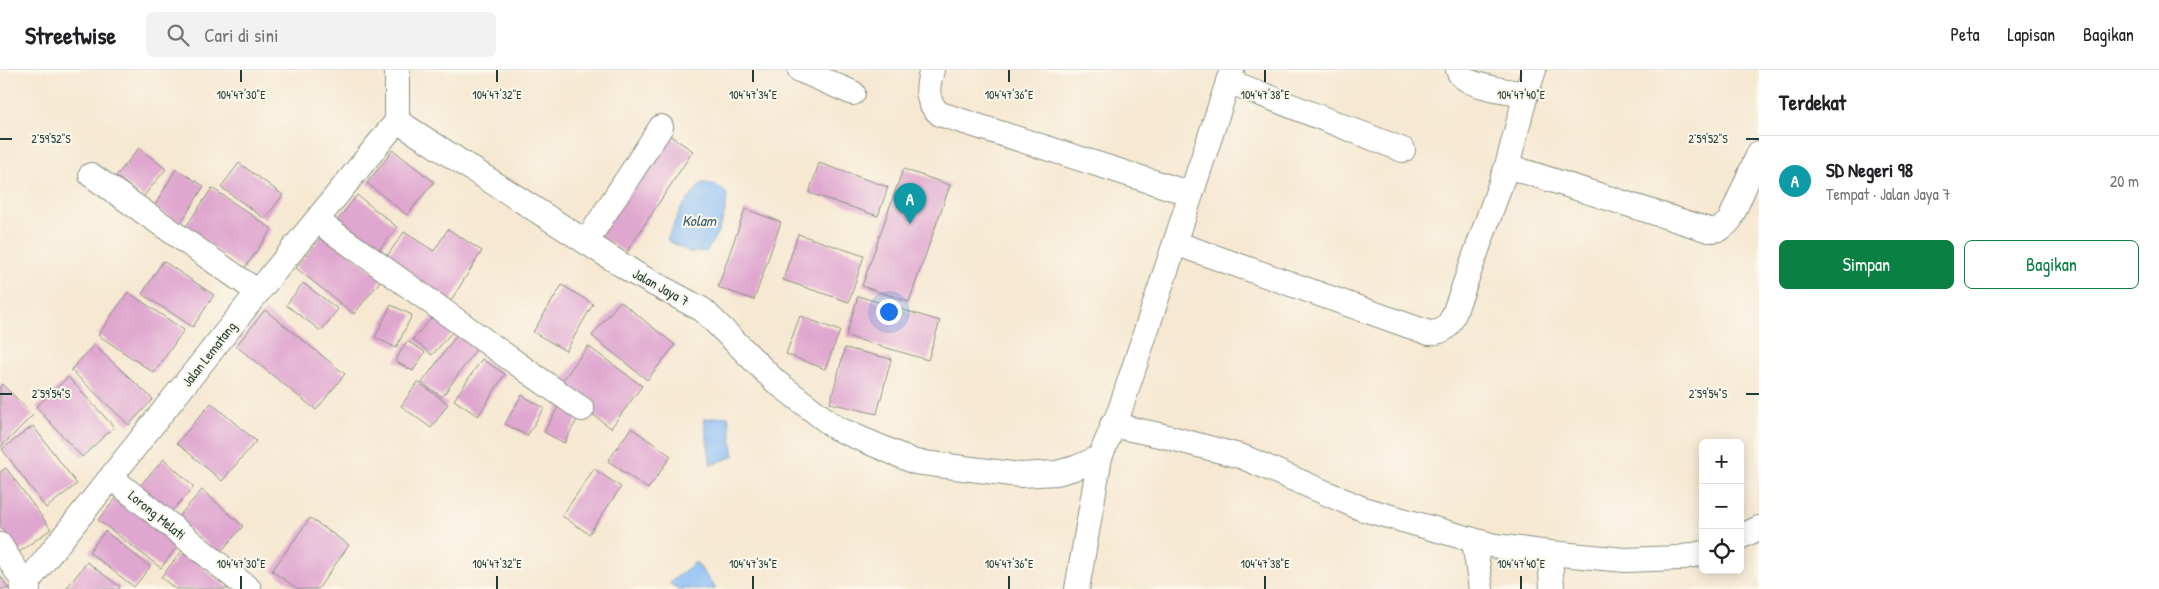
<!DOCTYPE html>
<html lang="id">
<head>
<meta charset="utf-8">
<style>
  :root { --surface:#fff; --page:#f2f2f2; --text:#202124; --muted:#757577; --line:#e0e0e0; --accent:#0b8043 }
  body { margin:0; font-family:"Patrick Hand",sans-serif; background:var(--page); color:var(--text) }
  .controls { position:absolute; right:15px; bottom:15px; display:grid; overflow:hidden; border-radius:8px; box-shadow:0 2px 12px #0003 }
  .controls button { width:45px; height:45px; display:grid; place-items:center; padding:0; border:0; border-bottom:1px solid var(--line); background:var(--surface); color:var(--text); font:25px sans-serif }
  .you { position:absolute; left:888px; top:241px; width:18px; height:18px; margin:-12px; border:4px solid #fff; border-radius:50%; background:#1a73e8; box-shadow:0 0 0 8px #1a73e833 }
  .badge { display:grid; place-items:center; width:32px; height:32px; border-radius:50%; background:var(--accent); color:#fff; font-size:16px; font-weight:700 }
  .pin { position:absolute; translate:-50% -41px; filter:drop-shadow(0 1px 2px #0008) }
  .pin::after { content:''; position:absolute; top:26px; width:18px; height:15px; background:inherit; clip-path:polygon(0 0,100% 0,50% 100%) }
  .list { margin:0; padding:0; list-style:none }
  h2 { display:flex; justify-content:space-between; align-items:center; height:65px; margin:0; padding:0 20px; font-size:21px }
  h2 small { font-size:16px; font-weight:400; color:var(--muted) }
  .list li { display:grid; grid-template-columns:32px 1fr auto; gap:15px; align-items:center; box-sizing:border-box; height:90px; padding:0 20px; border-top:1px solid var(--line) }
  .list b { display:block; font-size:19px; white-space:nowrap }
  .list p { margin:0; font-size:16px; white-space:nowrap; color:var(--muted) }
  .list em { font-size:16px; font-style:normal; color:var(--muted) }
  .actions { display:flex; gap:10px; padding:15px 20px }
  .actions a { flex:1; padding:11px 0; border:1px solid var(--accent); border-radius:8px; text-align:center; font-size:18px; color:var(--accent) }
  .actions .main { background:var(--accent); color:#fff }
  .icon { flex:none; width:28px; height:28px; fill:none; stroke:currentColor; stroke-width:2; stroke-linecap:round; stroke-linejoin:round }
  .map { position:relative; flex:none; width:1759px; height:519px; overflow:hidden }
  header { display:flex; align-items:center; gap:30px; box-sizing:border-box; height:70px; padding:0 25px; background:var(--surface); border-bottom:1px solid var(--line) }
  header strong { font-size:24px }
  nav { display:flex; gap:28px; margin-inline-start:auto; font-size:18px }
  .search { width:350px; height:45px; background:var(--page); display:flex; align-items:center; gap:12px; box-sizing:border-box; padding:0 18px; border-radius:8px; color:var(--muted); font-size:19px }
  main { display:flex }
  aside { flex:1; background:var(--surface) }
  .map>svg:first-child { display:block }
  .water { fill:#87bcf6; stroke:#537c95 }
  .building { fill:#dfa6cf }
  .lines { fill:none; stroke-linecap:round; stroke-linejoin:round }
  .street-casing { stroke:#8a9282; stroke-width:26 }
  .street { stroke:#fff; stroke-width:24 }
  .ticks { fill:none; stroke:#1f3d34; stroke-width:2 }
  .labels { text-anchor:middle; stroke-width:4; stroke-linejoin:round; paint-order:stroke }
  .street-label { font-size:14px; fill:#1f3d34; stroke:#fbf7ec }
  .water-label { font-size:15px; font-style:italic; fill:#395d64; stroke:#fbf7ec }
  .ticks-label { font-size:12px; text-anchor:middle; fill:#1f3d34; stroke:#fbf7ec; stroke-width:4; stroke-linejoin:round; paint-order:stroke }
</style>
</head>
<body>
<header>
<strong>Streetwise</strong>
<div class="search"><svg class="icon" aria-label="search" viewBox="0 0 24 24"><circle cx="10" cy="10" r="6"/><path d="M15 15l6 6"/></svg>Cari di sini</div>
<nav><a>Peta</a><a>Lapisan</a><a>Bagikan</a></nav>
</header>
<main>
<div class="map">
<svg width="1759" height="519" viewBox="0 0 1759 519">
  <rect width="100%" height="100%" fill="#fbf7ec"/>
  <filter id="ink" filterUnits="userSpaceOnUse"><feTurbulence type="fractalNoise" baseFrequency=".02" numOctaves="2"/><feDisplacementMap in="SourceGraphic" scale="10" xChannelSelector="R" yChannelSelector="G"/><feConvolveMatrix kernelMatrix="1 2 1 2 8 2 1 2 1" color-interpolation-filters="sRGB"/></filter>
  <filter id="wash" filterUnits="userSpaceOnUse"><feTurbulence type="fractalNoise" baseFrequency=".0096" numOctaves="4" result="noise"/><feDisplacementMap in="SourceGraphic" scale="20" xChannelSelector="R" yChannelSelector="G"/><feGaussianBlur stdDeviation="1.12" result="paint"/><feColorMatrix in="noise" values="0 0 0 0 0 0 0 0 0 0 0 0 0 0 0 0 0 1.4 0 .05"/><feComposite in="paint" operator="in"/></filter>
  <g filter="url(#wash)">
    <rect width="100%" height="100%" fill="#f6e8d1"/>
    <g class="water">
      <path d="M702,113L715,114L727,124C726,148 719,161 707,181L691,183L667,170L681,138Z"/>
      <polygon points="728,346 734,386 711,395 704,349"/>
      <polygon points="696,492 716,519 678,519 669,513"/>
    </g>
    <g id="blocks">
      <g class="building">
        <polygon points="666,63 693,81 626,183 599,165"/>
        <polygon points="139,78 166,99 143,127 116,106"/>
        <polygon points="393,80 434,112 407,145 367,113"/>
        <polygon points="239,93 283,125 265,149 221,117"/>
        <polygon points="819,93 888,117 878,146 809,123"/>
        <polygon points="176,99 204,116 181,153 154,137"/>
        <polygon points="903,99 950,115 909,232 862,216"/>
        <polygon points="212,118 272,159 244,199 185,158"/>
        <polygon points="357,125 397,157 374,187 333,156"/>
        <polygon points="745,139 781,152 754,230 718,217"/>
        <polygon points="448,159 482,181 450,232 385,189 404,162 434,181"/>
        <polygon points="325,163 382,209 354,244 296,198"/>
        <polygon points="798,164 864,186 849,232 783,210"/>
        <polygon points="163,191 214,225 193,257 142,224"/>
        <polygon points="303,213 338,239 321,261 286,235"/>
        <polygon points="562,215 593,234 566,281 533,262"/>
        <polygon points="128,222 184,260 154,303 98,265"/>
        <polygon points="858,226 940,251 928,290 846,266"/>
        <polygon points="620,231 675,275 647,310 592,266"/>
        <polygon points="391,235 412,245 396,278 375,267"/>
        <polygon points="265,240 345,304 316,340 236,276"/>
        <polygon points="435,244 454,260 432,285 413,269"/>
        <polygon points="800,246 840,261 825,299 786,284"/>
        <polygon points="458,263 478,277 442,327 422,313"/>
        <polygon points="407,271 425,282 413,301 395,291"/>
        <polygon points="94,275 153,329 129,355 71,300"/>
        <polygon points="588,276 642,316 611,358 557,318"/>
        <polygon points="845,278 891,289 877,344 830,333"/>
        <polygon points="482,289 505,304 478,346 454,330"/>
        <polygon points="68,307 114,357 82,387 36,337"/>
        <polygon points="418,312 448,334 431,358 401,336"/>
        <polygon points="2,314 33,345 0,378 0,316"/>
        <polygon points="522,325 544,338 527,366 505,354"/>
        <polygon points="562,330 582,341 564,373 544,362"/>
        <polygon points="211,333 256,371 222,411 177,373"/>
        <polygon points="33,356 77,414 46,438 2,379"/>
        <polygon points="631,358 671,386 648,419 608,391"/>
        <polygon points="164,389 194,417 167,446 137,419"/>
        <polygon points="6,398 51,459 19,482 0,456 0,402"/>
        <polygon points="594,399 621,417 589,464 562,446"/>
        <polygon points="202,420 243,456 219,484 177,448"/>
        <polygon points="117,427 179,474 161,498 98,450"/>
        <polygon points="310,448 349,475 318,519 298,519 272,501"/>
        <polygon points="105,461 150,497 134,517 89,482"/>
        <polygon points="182,481 203,498 229,519 175,519 161,507"/>
        <polygon points="87,492 120,517 119,519 66,519"/>
        <polygon points="0,505 9,519 0,519"/>
      </g>
    </g>
  </g>
  <g filter="url(#ink)">
    <use href="#blocks" fill-opacity="0" stroke="#8a9282" stroke-width="1"/>
    <g class="lines">
      <defs>
        <g id="street">
          <polyline points="397,0 397,51"/>
          <polyline points="800,0 853,23"/>
          <path d="M932,0C927,17 925,32 940,44L1191,124"/>
          <polyline points="1228,11 1403,80"/>
          <polyline points="1526,24 1534,0"/>
          <polyline points="397,51 636,204 703,240 775,311 836,358 915,392 1020,405 1057,403 1078,397 1100,387 1120,340 1232,0"/>
          <path d="M1507,96L1709,160C1720,160 1723,158 1730,150L1759,83"/>
          <polyline points="91,105 258,222"/>
          <path d="M317,151C406,213 493,278 582,339"/>
          <polyline points="586,172 661,57"/>
          <path d="M1175,173L1429,263C1444,262 1448,258 1454,244L1507,96L1526,24C1510,21 1463,17 1458,0"/>
          <polyline points="1112,355 1164,366 1243,387 1363,439 1495,476 1550,483 1625,490 1679,488 1703,483"/>
          <polyline points="112,408 249,519"/>
          <polyline points="1740,467 1759,458"/>
          <polyline points="1474,471 1481,519"/>
          <polyline points="0,475 28,519"/>
          <polyline points="1550,483 1552,519"/>
          <polyline points="22,519 258,222 397,51"/>
          <polyline points="1077,519 1100,387"/>
        </g>
      </defs>
      <use href="#street" class="street-casing"/>
      <use href="#street" class="street"/>
    </g>
  </g>
  <path class="ticks" d="M241,0V12M497,0V12M753,0V12M1009,0V12M1265,0V12M1521,0V12M0,69H12M1746,69H1759M0,324H12M1746,324H1759M241,506V519M497,506V519M753,506V519M1009,506V519M1265,506V519M1521,506V519"/>
  <g class="labels">
    <g class="street-label">
      <text transform="translate(661 217) rotate(29)" y="5">Jalan Jaya 7</text>
      <text transform="translate(209 284) rotate(-52)" y="5">Jalan Lematang</text>
      <text transform="translate(157 445) rotate(39)" y="5">Lorong Melati</text>
    </g>
    <g class="water-label">
      <text x="699" y="156">Kolam</text>
    </g>
  </g>
  <g class="ticks-label">
    <text x="241" y="29">104°47'30"E</text>
    <text x="497" y="29">104°47'32"E</text>
    <text x="753" y="29">104°47'34"E</text>
    <text x="1009" y="29">104°47'36"E</text>
    <text x="1265" y="29">104°47'38"E</text>
    <text x="1521" y="29">104°47'40"E</text>
    <text x="51" y="73">2°59'52"S</text>
    <text x="1708" y="73">2°59'52"S</text>
    <text x="51" y="328">2°59'54"S</text>
    <text x="1708" y="328">2°59'54"S</text>
    <text x="241" y="498">104°47'30"E</text>
    <text x="497" y="498">104°47'32"E</text>
    <text x="753" y="498">104°47'34"E</text>
    <text x="1009" y="498">104°47'36"E</text>
    <text x="1265" y="498">104°47'38"E</text>
    <text x="1521" y="498">104°47'40"E</text>
  </g>
</svg>
<div class="controls">
<button>+</button>
<button>−</button>
<button><svg class="icon" aria-label="locate" viewBox="0 0 24 24"><circle cx="12" cy="12" r="6"/><path d="M12 2v4M12 18v4M2 12h4M18 12h4"/></svg></button>
</div>
<div class="you"></div>
<div class="pin badge" style="left:910px;top:154px;background:#0f9aa8">A</div>
</div>
<aside>
<h2>Terdekat<small></small></h2>
<ul class="list">
<li><span class="badge" style="background:#0f9aa8">A</span><div><b>SD Negeri 98</b><p>Tempat · Jalan Jaya 7</p></div><em>20 m</em></li>
</ul>
<div class="actions"><a class="main">Simpan</a><a>Bagikan</a></div>
</aside>
</main>
</body>
</html>
